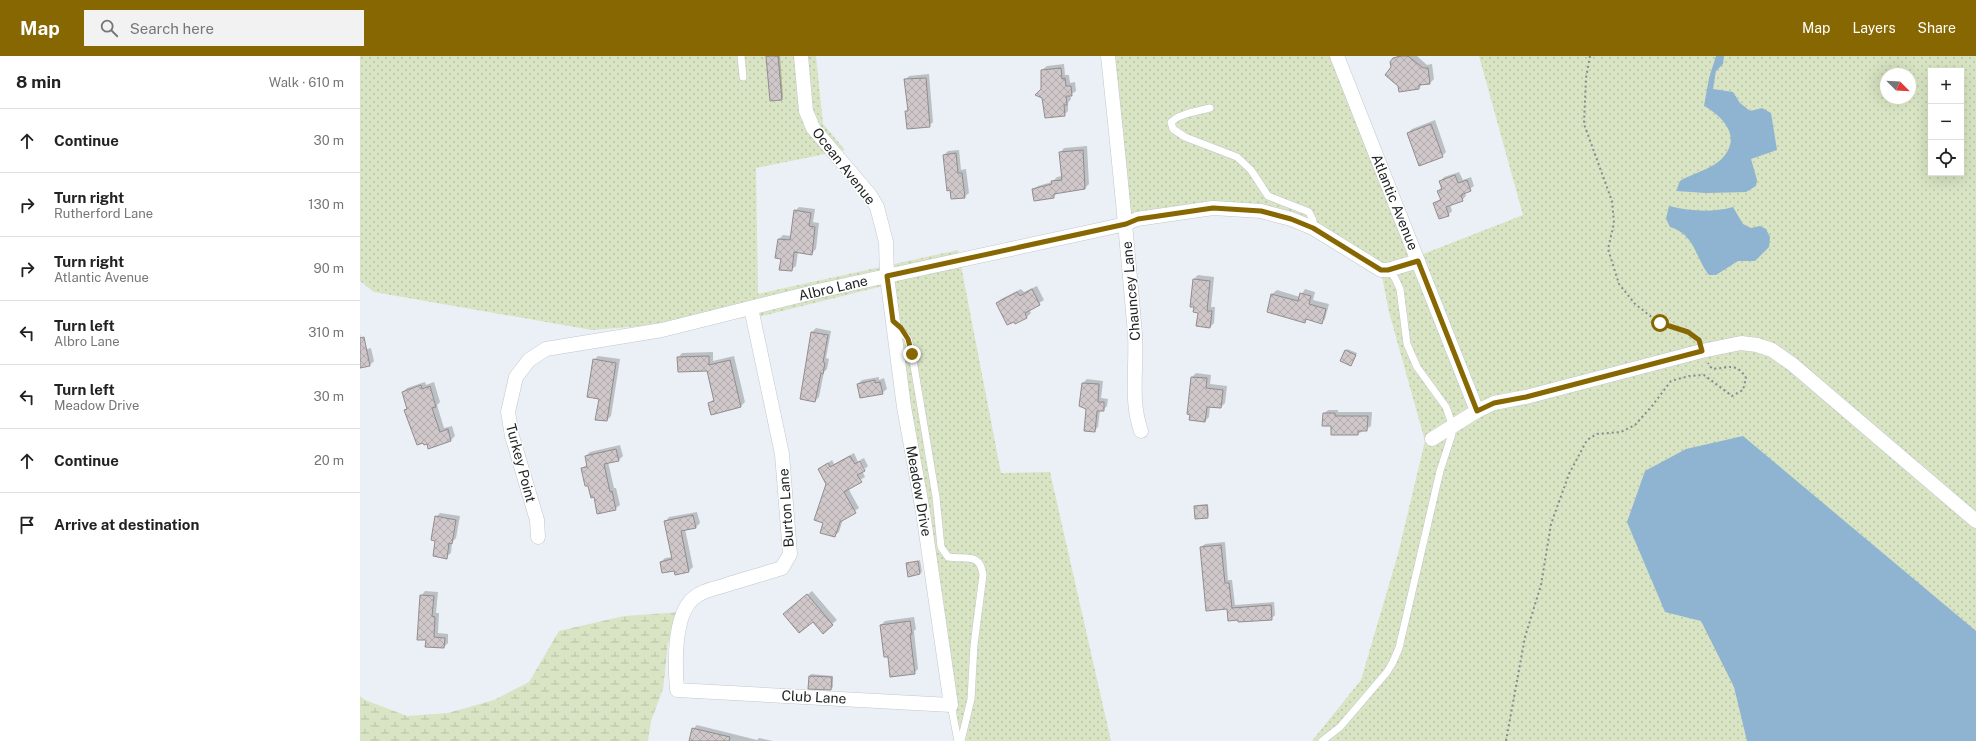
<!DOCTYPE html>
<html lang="en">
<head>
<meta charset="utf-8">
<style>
  :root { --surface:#fff; --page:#f2f2f2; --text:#222; --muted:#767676; --line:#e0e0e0; --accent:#866701 }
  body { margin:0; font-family:"Public Sans",sans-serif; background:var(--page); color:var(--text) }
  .controls { position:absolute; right:12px; top:12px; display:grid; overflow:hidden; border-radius:0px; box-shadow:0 4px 16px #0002 }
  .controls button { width:36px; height:36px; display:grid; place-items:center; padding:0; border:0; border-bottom:1px solid var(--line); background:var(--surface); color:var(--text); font:20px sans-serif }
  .compass { position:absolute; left:1520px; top:12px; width:36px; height:36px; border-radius:50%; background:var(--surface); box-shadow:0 4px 16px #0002; rotate:114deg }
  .stop { position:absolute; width:12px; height:12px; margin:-9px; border:3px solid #866701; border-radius:50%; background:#fff }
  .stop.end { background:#866701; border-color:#fff; box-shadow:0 1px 4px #0008 }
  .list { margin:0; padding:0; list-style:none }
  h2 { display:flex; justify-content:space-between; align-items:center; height:52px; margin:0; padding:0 16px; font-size:17px }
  h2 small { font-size:13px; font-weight:400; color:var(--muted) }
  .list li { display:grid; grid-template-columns:26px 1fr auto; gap:12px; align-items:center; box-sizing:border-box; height:64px; padding:0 16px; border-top:1px solid var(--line) }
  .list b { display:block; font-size:15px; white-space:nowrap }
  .list p { margin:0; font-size:13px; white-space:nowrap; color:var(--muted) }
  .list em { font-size:13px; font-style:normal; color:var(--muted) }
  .icon { flex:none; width:22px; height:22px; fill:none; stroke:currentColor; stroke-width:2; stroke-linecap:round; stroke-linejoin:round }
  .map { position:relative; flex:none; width:1616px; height:685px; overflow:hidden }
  header { display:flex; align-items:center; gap:24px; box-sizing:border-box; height:56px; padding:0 20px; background:var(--accent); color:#fff }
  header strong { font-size:19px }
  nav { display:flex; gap:22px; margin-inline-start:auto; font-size:14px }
  .search { width:280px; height:36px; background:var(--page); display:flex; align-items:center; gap:10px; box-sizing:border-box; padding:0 14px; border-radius:0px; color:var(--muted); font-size:15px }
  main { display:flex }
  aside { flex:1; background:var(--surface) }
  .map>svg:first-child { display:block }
  .grass { fill:url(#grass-dots); fill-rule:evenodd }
  .wetland { fill:url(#wetland-marsh) }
  .water { fill:#8fb4d1 }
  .shadow { fill:#0003 }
  .building { fill:url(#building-cross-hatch); stroke:#948c8e }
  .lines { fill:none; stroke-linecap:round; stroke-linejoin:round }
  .lane-casing { stroke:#c2c7cc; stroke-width:8 }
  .street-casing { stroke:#c2c7cc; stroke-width:15 }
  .path { stroke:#868a8d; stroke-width:2; stroke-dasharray:2 3; stroke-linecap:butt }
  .lane { stroke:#fff; stroke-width:7 }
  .street { stroke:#fff; stroke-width:14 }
  .route { stroke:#866701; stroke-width:5 }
  .labels { text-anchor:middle; stroke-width:3; stroke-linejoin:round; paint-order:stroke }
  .street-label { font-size:14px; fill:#1f2122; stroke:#fff }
</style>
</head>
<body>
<header>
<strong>Map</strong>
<div class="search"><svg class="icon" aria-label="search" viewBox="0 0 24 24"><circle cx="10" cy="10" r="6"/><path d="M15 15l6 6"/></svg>Search here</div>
<nav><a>Map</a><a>Layers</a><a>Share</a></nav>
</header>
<main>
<aside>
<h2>8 min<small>Walk · 610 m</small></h2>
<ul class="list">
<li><svg class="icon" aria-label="ahead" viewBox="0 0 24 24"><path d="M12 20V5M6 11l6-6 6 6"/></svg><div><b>Continue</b></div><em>30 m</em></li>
<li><svg class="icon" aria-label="right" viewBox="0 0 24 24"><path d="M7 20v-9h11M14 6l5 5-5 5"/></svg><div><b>Turn right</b><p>Rutherford Lane</p></div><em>130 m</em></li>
<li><svg class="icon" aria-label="right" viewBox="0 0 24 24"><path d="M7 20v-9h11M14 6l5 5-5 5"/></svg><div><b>Turn right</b><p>Atlantic Avenue</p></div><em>90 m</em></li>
<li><svg class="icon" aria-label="left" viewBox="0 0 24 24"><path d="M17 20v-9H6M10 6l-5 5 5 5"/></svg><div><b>Turn left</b><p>Albro Lane</p></div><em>310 m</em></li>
<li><svg class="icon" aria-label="left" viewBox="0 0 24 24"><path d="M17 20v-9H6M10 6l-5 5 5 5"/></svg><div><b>Turn left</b><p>Meadow Drive</p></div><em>30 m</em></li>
<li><svg class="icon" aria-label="ahead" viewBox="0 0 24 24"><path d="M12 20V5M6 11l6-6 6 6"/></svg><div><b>Continue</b></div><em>20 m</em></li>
<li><svg class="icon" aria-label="arrive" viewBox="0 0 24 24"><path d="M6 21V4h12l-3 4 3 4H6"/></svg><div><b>Arrive at destination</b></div></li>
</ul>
</aside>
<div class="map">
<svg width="1616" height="685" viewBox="0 0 1616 685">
  <defs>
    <pattern id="grass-dots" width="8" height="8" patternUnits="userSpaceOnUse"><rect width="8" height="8" fill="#d8e4c3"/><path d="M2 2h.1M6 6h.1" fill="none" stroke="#b9c3a7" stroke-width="1.8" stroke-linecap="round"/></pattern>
    <pattern id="wetland-marsh" width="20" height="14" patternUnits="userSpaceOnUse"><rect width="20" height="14" fill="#d8e4c3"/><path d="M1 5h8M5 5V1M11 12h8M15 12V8" fill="none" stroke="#b9c3a7"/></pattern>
    <pattern id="building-cross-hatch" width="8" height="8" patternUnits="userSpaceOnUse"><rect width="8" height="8" fill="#cfc7c9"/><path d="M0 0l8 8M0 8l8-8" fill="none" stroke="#b1abac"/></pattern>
  </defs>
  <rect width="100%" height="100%" fill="#eaf0f5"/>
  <g class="grass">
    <polygon points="0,0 456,0 463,68 485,94 396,112 398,238 598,194 641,417 690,416 751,685 596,685 597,656 531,228 402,260 232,274 14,236 0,225"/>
    <path d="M751,0H973L1053,202L1163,159L1119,0H1616V685H952L1001,624L1038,498L1065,385L1029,256L1022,220L904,150L768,163ZM1571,15H1601V117H1571ZM1526,18H1550V42H1526Z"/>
  </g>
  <polygon class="wetland" points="322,556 308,587 303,633 291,665 288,685 0,685 0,640 5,644 47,660 88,657 134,644 169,626 199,575 264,560"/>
  <g class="water">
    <path d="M1356,0H1364L1363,8L1356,15L1353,33L1373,36L1380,47L1390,55L1402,52L1411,57L1417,94L1391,103L1397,124L1396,130L1386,136L1346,137L1316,135L1320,125C1333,117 1356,112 1365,99C1381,79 1361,59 1344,50L1349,22Z"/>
    <path d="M1309,150C1330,155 1352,157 1373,151L1383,168L1391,172L1400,170L1406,173L1410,181L1409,191L1395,205H1378L1356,219H1349C1335,202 1336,179 1310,171L1306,163Z"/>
    <polygon points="1383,380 1616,575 1616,685 1387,685 1374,631 1341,565 1305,556 1267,466 1285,415 1326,393"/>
  </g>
  <g class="shadow">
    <polygon points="407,0 420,0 423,42 421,43"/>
    <polygon points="1037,0 1057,0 1067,9 1072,8 1074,23 1070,27 1063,27 1059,32 1032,12 1034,3"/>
    <polygon points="704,8 705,19 709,19 710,27 715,26 716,35 710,39 711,43 708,47 708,55 704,59 682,33 682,14 687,10"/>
    <polygon points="569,18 573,66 569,70 546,55 549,53 545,24 549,20"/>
    <polygon points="1075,64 1086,96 1082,100 1048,77 1052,73"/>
    <polygon points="727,90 729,128 725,132 698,136 693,141 674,134 678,130 692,126 697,121 702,120 700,97 704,92"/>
    <polygon points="599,94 601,114 606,113 609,137 604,141 591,133 584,99 588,95"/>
    <polygon points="1099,116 1103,124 1111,121 1114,130 1105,136 1106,140 1102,144 1090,148 1092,155 1088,159 1074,148 1081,142 1078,135 1082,131 1080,126 1084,121"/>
    <polygon points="439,151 455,153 453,166 459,167 456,193 452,197 438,196 436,210 431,214 422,202 416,201 419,183 423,179 431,180 435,155"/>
    <polygon points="838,219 854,221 851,251 855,251 854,267 850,271 834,223"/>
    <polygon points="677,230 684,244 669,253 671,257 667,261 655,267 637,247 641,243 661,233 664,236"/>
    <polygon points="945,233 955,236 953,244 969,248 965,263 961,267 947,263 944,266 908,255 912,238 917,234 940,241"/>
    <polygon points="456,272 471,275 466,302 469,303 467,313 464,316 459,341 455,345 441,343 452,276"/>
    <polygon points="0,278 4,294 11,292 14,305 10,309 0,311"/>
    <polygon points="987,293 997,297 991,309 986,295"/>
    <polygon points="353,296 353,305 374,300 385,346 381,350 352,358 349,347 354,343 348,314 318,302 322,297"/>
    <polygon points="238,300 260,303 251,360 247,364 240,342 234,304"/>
    <polygon points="836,317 851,319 850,328 867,330 865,347 861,351 850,350 849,361 845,365 832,321"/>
    <polygon points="519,321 519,324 524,322 527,333 522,337 498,328 502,324"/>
    <polygon points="727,323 743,325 741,342 748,343 747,350 743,354 740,354 738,371 734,375 723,327"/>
    <polygon points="65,326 66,329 74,326 80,346 77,349 84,372 92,370 95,380 91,384 69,391 45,354 48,351 43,336 47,332"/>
    <polygon points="968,354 978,354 978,356 1012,356 1011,370 998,378 972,369 964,358"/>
    <polygon points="260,389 263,400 259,404 248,406 254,432 256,432 260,449 255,453 234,440 222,412 228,408 226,400 230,396"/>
    <polygon points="494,397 505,421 488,432 499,452 483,463 479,476 474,480 464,466 467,428 459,413 472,404 474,408"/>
    <polygon points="504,402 508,410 505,413 500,404"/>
    <polygon points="848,448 849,459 847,461 835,451 837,449"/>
    <polygon points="337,456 340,467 336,471 325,473 333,511 329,515 316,518 315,514 301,506 305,502 312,501 305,466 309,461"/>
    <polygon points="80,457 100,460 96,482 92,486 91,497 86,501 76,484 76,461"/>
    <polygon points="865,486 868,524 872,524 875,549 914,546 915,559 911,563 868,552 841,491 845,488"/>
    <polygon points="560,504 562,516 560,517 547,508"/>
    <polygon points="65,535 78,536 76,557 79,557 78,577 88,578 88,587 84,591 67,583 61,540"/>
    <polygon points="452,535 477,564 472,568 453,564 429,554"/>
    <polygon points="554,561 556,573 554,575 558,613 554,617 528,600 521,569 525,565"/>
    <polygon points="451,618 473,620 473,631 471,633 450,620"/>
    <polygon points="337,669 397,684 399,682 413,685 330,685 333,673"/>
  </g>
  <g class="building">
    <polygon points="406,0 418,0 422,44 410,45"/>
    <polygon points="1041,0 1048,0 1063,12 1068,12 1070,28 1059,29 1059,33 1039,36 1038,30 1025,19 1031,11 1030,6 1033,2"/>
    <polygon points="701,12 702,23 705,22 706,30 711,30 712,40 706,40 707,49 704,49 705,60 685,62 682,42 675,39 681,33 681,14"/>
    <polygon points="566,22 570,71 547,73 545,55 548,55 544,23"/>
    <polygon points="1071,68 1083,101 1059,110 1047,77"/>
    <polygon points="723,94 725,133 694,138 694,142 674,145 672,133 692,128 691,125 702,124 699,96"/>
    <polygon points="596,97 598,117 602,117 605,142 591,143 590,134 587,135 583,99"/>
    <polygon points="1095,119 1098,127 1107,124 1111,135 1101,139 1103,145 1086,151 1089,160 1079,163 1073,147 1081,144 1077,135 1082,133 1079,125"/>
    <polygon points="434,154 451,157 449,170 455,171 452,199 434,196 432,215 419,214 421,203 415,202 418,183 430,184"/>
    <polygon points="833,223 850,225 847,255 852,255 850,272 836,270 838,257 833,256 834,251 830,251"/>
    <polygon points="672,233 680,249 665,257 667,262 655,268 654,266 647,269 636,247 657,236 660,240"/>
    <polygon points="940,237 951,240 949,248 966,253 962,268 946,263 945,267 907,256 911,238 938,245"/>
    <polygon points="451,276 468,279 463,306 465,307 463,318 461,317 455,346 440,343"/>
    <polygon points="4,281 10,310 0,312 0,282"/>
    <polygon points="985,294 996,299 991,310 980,305"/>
    <polygon points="349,300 349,309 370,304 381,351 351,359 348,347 354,345 347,315 318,316 317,301"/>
    <polygon points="233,303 256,307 247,365 235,364 239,343 227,341"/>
    <polygon points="831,321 847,322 846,332 863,334 861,352 847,351 845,366 829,364 830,359 827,358"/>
    <polygon points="515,324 515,327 520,326 523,338 500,342 497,328"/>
    <polygon points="722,327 739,328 738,346 744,346 744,355 737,355 735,376 724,375 726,353 719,350"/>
    <polygon points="61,329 62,333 70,330 76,351 72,352 80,376 88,373 91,385 68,393 67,388 64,389 63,387 57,389 44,354 47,353 42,336"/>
    <polygon points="963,357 975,357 975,360 1008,360 1007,375 998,375 998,379 971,379 971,370 962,370"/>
    <polygon points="256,393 259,405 244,408 250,436 252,435 256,454 237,458 234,441 231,442 228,430 225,430 221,412 227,411 225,400"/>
    <polygon points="490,400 495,408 500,405 505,415 497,419 502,426 484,436 496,457 480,466 475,481 460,477 463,467 454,464 466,428 458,413 468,407 470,411"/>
    <polygon points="847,449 848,462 835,463 834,450"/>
    <polygon points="333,459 336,472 321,475 329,516 315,519 314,515 302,517 300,506 312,503 304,465"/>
    <polygon points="75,460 96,464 92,488 89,487 87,503 73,500 75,485 71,484"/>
    <polygon points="861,489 865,527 869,527 872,552 911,549 912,564 878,566 878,564 868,565 867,553 846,555 840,491"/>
    <polygon points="558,505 560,518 548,521 546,507"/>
    <polygon points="447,538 473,569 463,578 453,566 439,577 423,558"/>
    <polygon points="60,539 74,540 72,560 75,561 74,581 85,582 84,592 65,591 66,584 57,584"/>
    <polygon points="550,565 552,578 550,578 555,618 530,621 528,601 524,601 520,569"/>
    <polygon points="449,620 472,621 471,634 448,633"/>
    <polygon points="332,672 370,681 369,685 329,685"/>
  </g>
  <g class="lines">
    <defs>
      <g id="lane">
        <polyline points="381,0 383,21"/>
        <polyline points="850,52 829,57 818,61 811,66 813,73 825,81 877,101 891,114 908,140 949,156 953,164 953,172"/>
        <path d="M535,267L548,283L552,298L576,441L581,491L588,501C606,504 620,496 623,519L614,589L611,643L601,685"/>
        <polyline points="591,649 598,685"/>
        <polyline points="962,685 980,671 1027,616 1033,606 1039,592 1080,415 1092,378 1091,365 1086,351 1057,311 1047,288 1040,233 1035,222 1028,214"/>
      </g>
      <g id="street">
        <path d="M748,0C758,93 767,185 775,278C777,310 770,345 781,375"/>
        <polyline points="977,0 1117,355 1072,383"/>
        <path d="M391,252L422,398L430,498L422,512C403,518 385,523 366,529C355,533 345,533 335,541C313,557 315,609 317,634L591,649L563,456L544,351L527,220L526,186L517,151L510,139L453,72L446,55L441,0"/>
        <polyline points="1117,355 1134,347 1166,341 1342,295 1381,287 1397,289 1412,294 1432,308 1616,465"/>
        <polyline points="178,481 177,464 152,380 148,356 156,321 169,304 186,293 302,274 458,235 766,168 777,163 853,152 901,155 931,163 953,172 1021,214 1028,214 1058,205"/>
      </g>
    </defs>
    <use href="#lane" class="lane-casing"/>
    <use href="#street" class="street-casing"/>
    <g class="path">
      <polyline points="1230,0 1226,22 1224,68 1252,145 1254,167 1248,193 1259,228 1275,248 1299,267 1328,276 1338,283"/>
      <path d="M1146,685L1165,581L1181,529L1191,468L1209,418L1227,384L1237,378L1261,376L1275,369L1292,350L1311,325L1329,320L1344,319L1372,340L1383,334L1386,322C1377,306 1368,312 1352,313L1348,307"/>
    </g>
    <use href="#lane" class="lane"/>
    <use href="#street" class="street"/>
  </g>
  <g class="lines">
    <polyline class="route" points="552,298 548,283 541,272 533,265 527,220 766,168 778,163 853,152 901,155 931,163 953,172 1021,214 1028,214 1058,205 1117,355 1134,347 1166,341 1342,295 1339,284 1328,276 1300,267"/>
  </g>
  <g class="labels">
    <g class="street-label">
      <text transform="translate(484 110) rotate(52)" y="5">Ocean Avenue</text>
      <text transform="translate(1035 146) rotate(68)" y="5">Atlantic Avenue</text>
      <text transform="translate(473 232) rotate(-13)" y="5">Albro Lane</text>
      <text transform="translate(771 235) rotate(-95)" y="5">Chauncey Lane</text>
      <text transform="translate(161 407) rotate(75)" y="5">Turkey Point</text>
      <text transform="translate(559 435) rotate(80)" y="5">Meadow Drive</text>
      <text transform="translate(426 452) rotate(-94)" y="5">Burton Lane</text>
      <text transform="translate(454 641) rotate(3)" y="5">Club Lane</text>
    </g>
  </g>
</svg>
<div class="controls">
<button>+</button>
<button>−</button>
<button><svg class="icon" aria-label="locate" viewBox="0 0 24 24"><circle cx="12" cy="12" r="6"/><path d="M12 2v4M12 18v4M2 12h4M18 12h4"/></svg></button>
</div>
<svg class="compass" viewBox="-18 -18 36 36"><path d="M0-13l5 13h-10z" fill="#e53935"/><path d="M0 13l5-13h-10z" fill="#767676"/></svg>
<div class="stop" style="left:1300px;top:267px"></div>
<div class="stop end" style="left:552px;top:298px"></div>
</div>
</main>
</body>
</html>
